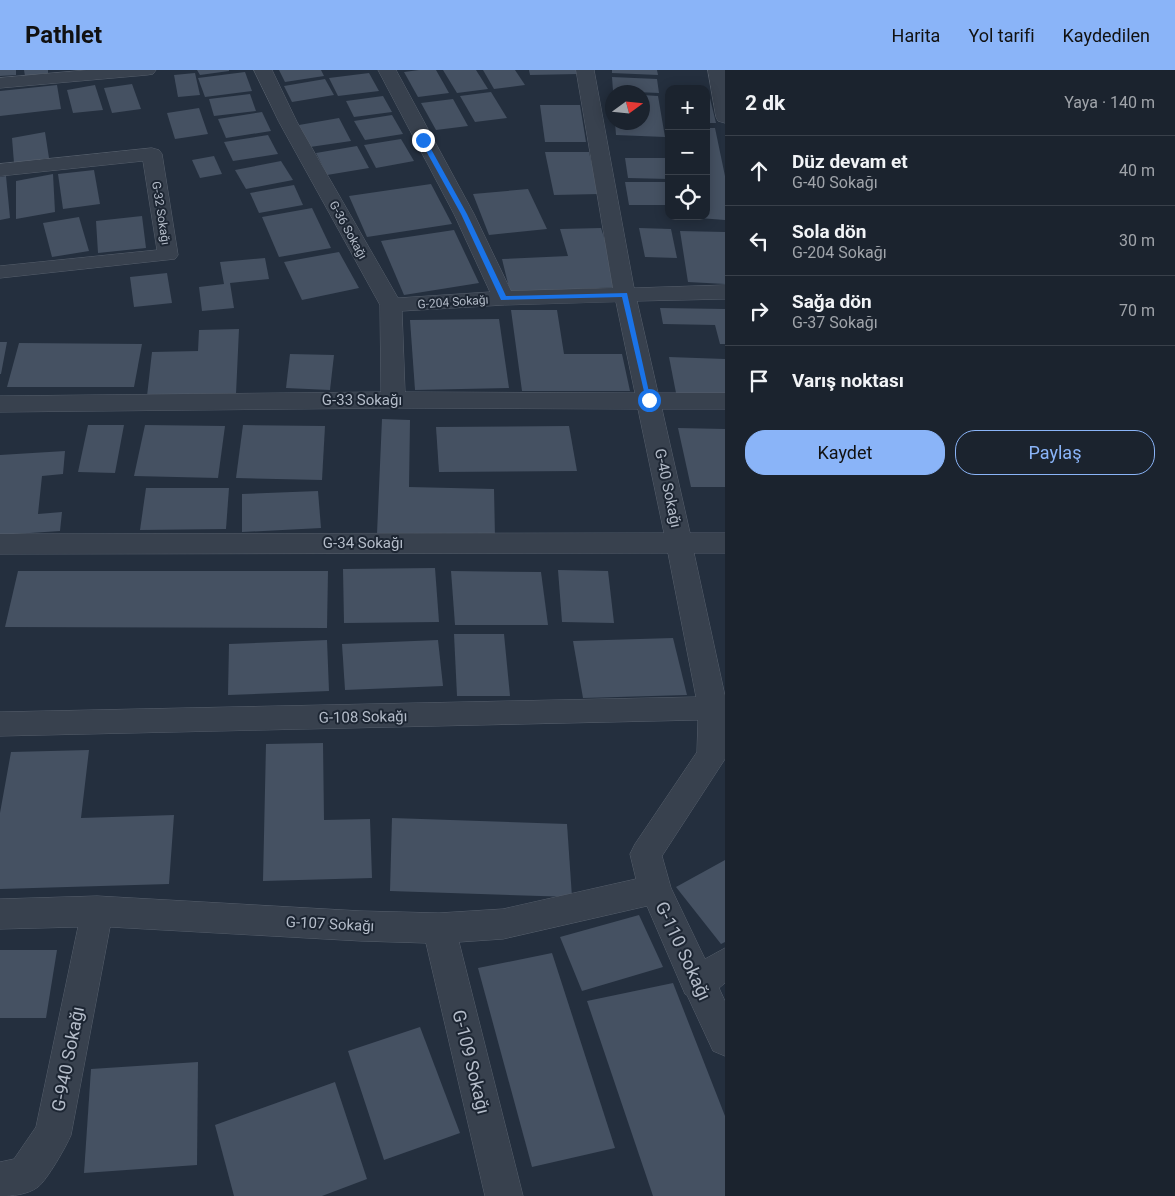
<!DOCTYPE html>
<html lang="tr">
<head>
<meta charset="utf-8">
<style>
  :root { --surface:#1b232e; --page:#282f3a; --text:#f1f3f6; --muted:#a0a4aa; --line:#39404a; --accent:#8ab4f8 }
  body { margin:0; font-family:Roboto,sans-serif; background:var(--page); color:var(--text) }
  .controls { position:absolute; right:15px; top:15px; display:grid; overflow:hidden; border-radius:10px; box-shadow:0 2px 12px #0003 }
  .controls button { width:45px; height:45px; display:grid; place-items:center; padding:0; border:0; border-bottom:1px solid var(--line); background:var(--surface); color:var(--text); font:25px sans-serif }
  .compass { position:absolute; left:605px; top:15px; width:45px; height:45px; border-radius:50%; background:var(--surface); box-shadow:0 2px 12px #0003; rotate:75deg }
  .stop { position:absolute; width:15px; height:15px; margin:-11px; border:4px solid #1a73e8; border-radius:50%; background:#fff }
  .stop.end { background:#1a73e8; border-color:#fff; box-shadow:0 1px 5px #0008 }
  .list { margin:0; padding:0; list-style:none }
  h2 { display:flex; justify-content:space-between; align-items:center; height:65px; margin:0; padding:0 20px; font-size:21px }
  h2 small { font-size:16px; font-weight:400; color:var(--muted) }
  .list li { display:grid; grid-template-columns:32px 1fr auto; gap:15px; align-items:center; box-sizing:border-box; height:70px; padding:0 20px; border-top:1px solid var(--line) }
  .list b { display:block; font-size:19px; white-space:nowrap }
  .list p { margin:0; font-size:16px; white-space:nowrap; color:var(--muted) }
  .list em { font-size:16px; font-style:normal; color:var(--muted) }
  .actions { display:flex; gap:10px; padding:15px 20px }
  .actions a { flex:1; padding:11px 0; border:1px solid var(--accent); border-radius:20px; text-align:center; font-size:18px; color:var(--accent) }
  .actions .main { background:var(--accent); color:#111 }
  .icon { flex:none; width:28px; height:28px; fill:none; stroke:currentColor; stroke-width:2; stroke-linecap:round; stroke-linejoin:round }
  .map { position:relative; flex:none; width:725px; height:1126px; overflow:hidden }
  header { display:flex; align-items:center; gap:30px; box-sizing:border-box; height:70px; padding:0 25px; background:var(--accent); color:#111 }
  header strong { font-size:24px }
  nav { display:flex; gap:28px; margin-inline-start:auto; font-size:18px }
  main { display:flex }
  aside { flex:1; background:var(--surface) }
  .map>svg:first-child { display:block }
  .building { fill:#455162 }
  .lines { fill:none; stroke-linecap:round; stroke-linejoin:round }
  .minor-casing { stroke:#565f6c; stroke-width:1 }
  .minor { fill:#38414e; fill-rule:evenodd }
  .route { fill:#1a73e8 }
  .labels { text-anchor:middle; stroke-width:4; stroke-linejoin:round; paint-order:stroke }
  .far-street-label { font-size:12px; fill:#b4bcc9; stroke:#1d2633 }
  .street-label { font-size:15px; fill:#b4bcc9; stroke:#1d2633 }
  .near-street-label { font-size:18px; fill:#b4bcc9; stroke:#1d2633 }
</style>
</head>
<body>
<header>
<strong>Pathlet</strong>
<nav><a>Harita</a><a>Yol tarifi</a><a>Kaydedilen</a></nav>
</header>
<main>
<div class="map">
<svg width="725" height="1126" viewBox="0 0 725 1126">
  <rect width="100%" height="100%" fill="#242f3e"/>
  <g class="building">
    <polygon points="0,0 16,0 16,5 0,6"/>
    <polygon points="24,0 48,0 48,3 25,6"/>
    <polygon points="197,0 229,0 229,1 200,5"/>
    <polygon points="279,0 321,0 324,6 285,12"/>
    <polygon points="419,0 436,0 449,23 418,27 404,2"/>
    <polygon points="443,0 476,0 488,19 457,23"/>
    <polygon points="483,0 515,0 525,15 494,19"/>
    <polygon points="529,0 577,0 578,4 530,5"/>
    <polygon points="612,0 657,0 658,5 612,3"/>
    <polygon points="245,2 252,21 205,27 198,8"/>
    <polygon points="195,3 200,25 178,27 174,5"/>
    <polygon points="369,3 379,21 338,26 329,8"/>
    <polygon points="612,7 657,9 659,23 613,21"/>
    <polygon points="325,9 334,25 292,32 284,16"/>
    <polygon points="132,14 141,39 112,43 104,18"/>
    <polygon points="57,15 61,39 0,46 0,21"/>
    <polygon points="95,15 103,40 73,43 67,20"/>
    <polygon points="491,22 507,48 475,52 460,26"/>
    <polygon points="250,24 256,41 214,46 209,29"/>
    <polygon points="706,24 709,24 716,53 706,53"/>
    <polygon points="642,25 658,26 665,67 616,65 615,52 642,52"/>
    <polygon points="383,26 392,42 354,47 346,31"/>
    <polygon points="453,29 468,56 436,60 421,33"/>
    <polygon points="540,35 580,35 586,72 545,72"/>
    <polygon points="199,38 208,64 175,69 167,43"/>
    <polygon points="262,42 271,61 226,68 218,49"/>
    <polygon points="392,45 403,64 365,70 354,51"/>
    <polygon points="339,48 351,71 310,77 299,55"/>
    <polygon points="706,58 715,58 725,106 725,150 699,148 706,146"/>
    <polygon points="45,62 49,88 14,93 12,68"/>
    <polygon points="268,65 278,84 233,91 224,72"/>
    <polygon points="401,69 414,91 376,98 364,75"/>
    <polygon points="357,76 369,98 327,105 316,83"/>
    <polygon points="545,82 589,82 599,124 554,125"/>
    <polygon points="214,86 222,104 200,108 192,90"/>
    <polygon points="625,88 668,88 669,109 628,108"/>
    <polygon points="281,91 293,110 246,119 235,100"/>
    <polygon points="94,100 100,134 63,139 58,104"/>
    <polygon points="53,104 55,142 16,149 16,111"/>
    <polygon points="6,106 10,148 0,150 0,107"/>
    <polygon points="625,112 669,112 669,135 629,135"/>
    <polygon points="431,114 452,154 367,167 349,126"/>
    <polygon points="294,115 303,135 259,143 250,123"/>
    <polygon points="528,119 547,159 489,165 473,124"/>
    <polygon points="312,138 331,178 279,187 262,147"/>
    <polygon points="142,146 146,178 98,183 96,151"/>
    <polygon points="79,147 89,181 52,187 43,153"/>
    <polygon points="601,158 620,217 510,222 502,189 568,186 560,159"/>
    <polygon points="639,158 671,159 677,188 645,187"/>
    <polygon points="454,160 479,213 404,225 381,171"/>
    <polygon points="680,161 725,162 725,214 688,212"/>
    <polygon points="339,182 359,218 302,230 284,192"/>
    <polygon points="265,188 269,209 230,213 234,238 202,241 199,217 224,214 220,192"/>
    <polygon points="167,203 172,233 134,237 130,207"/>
    <polygon points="660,238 725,239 725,274 720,274 715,255 663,254"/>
    <polygon points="511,240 557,240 564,284 622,284 630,321 522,321"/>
    <polygon points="499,249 509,318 415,320 410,250"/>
    <polygon points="239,259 236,324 147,326 152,282 198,281 199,260"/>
    <polygon points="0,272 7,272 1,304 0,304"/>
    <polygon points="19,273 142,274 134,317 7,317"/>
    <polygon points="290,284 334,285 330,320 286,318"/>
    <polygon points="669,287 725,289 725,324 676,323"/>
    <polygon points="382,349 410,350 409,417 494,419 495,467 377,464"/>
    <polygon points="88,355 124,355 115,403 78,402"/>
    <polygon points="145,355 225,356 218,408 134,406"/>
    <polygon points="243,355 325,356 322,410 236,408"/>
    <polygon points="569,356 577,401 439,402 436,357"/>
    <polygon points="678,358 725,359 725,417 691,417"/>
    <polygon points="65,381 63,404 42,406 38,444 62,442 60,461 0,465 0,385"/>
    <polygon points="146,418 229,418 226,459 140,460"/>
    <polygon points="318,421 321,458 242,462 242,424"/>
    <polygon points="435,498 439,552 344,553 343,499"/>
    <polygon points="558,500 608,501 614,553 562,552"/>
    <polygon points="18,501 328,501 327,558 5,557"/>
    <polygon points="451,501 541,502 548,555 455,555"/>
    <polygon points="454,564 504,564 510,626 457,626"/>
    <polygon points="673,568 687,625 583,628 573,571"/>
    <polygon points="327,570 329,621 228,625 229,574"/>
    <polygon points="438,570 443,616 345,620 342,574"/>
    <polygon points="323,673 324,750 370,749 372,808 263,811 266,674"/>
    <polygon points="89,680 81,748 174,745 169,814 0,819 0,743 11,682"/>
    <polygon points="392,748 567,754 572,827 390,821"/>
    <polygon points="725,790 725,872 721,874 676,817"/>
    <polygon points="639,845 663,897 582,921 560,867"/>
    <polygon points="0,880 57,880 46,948 0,948"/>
    <polygon points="552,883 615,1078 532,1097 478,898"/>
    <polygon points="673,913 725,1046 725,1126 653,1126 587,931"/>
    <polygon points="420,957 460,1063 384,1090 348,981"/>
    <polygon points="198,992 197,1095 84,1103 91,999"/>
    <polygon points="335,1012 367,1109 322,1126 234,1126 215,1055"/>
  </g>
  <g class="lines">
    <defs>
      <g id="minor">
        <polygon points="87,0 156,0 153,4 147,5 0,18 0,8"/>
        <path d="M254,0H272L297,52L398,228L490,222L454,144L378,0H396L474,144L511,221L613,218L576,0H594L634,218L725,215V229L637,231L658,323H725V339H662L690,463H725V483H694L725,626V689L662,786L671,818L705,889L725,878V913L719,918L725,931V986L713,981L687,925L685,924L647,836L503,869L459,872L523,1126H485L426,873L361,871L110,857L71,1065C66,1077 47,1110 38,1117C27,1125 12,1126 0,1126V1092L14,1089L36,1057L78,857L0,859V829L97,826L361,841L439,843L503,839L636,809L630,784L635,774L697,682L698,650L0,666V642L696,627L668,483L0,484V464L664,463L638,339L393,338L0,342V326L381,322L380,235L279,52ZM616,232L635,323L405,322L402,241L504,235Z"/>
        <polygon points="708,0 725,0 725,53 718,51 716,47"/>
        <polygon points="152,78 159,80 162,84 178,185 175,189 0,208 0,196 157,180 143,91 0,106 0,94"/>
      </g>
    </defs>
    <use href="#minor" class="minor-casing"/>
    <use href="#minor" class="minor"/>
  </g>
  <polygon class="route" points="423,68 426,70 467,144 506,226 627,223 651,331 646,330 622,227 501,230 461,144 420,70"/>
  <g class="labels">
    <g class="far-street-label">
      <text transform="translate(161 143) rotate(81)" y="4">G-32 Sokağı</text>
      <text transform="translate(348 160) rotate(61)" y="4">G-36 Sokağı</text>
      <text transform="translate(453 232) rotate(-4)" y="4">G-204 Sokağı</text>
    </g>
    <g class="street-label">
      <text x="362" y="335">G-33 Sokağı</text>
      <text transform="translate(668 418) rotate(78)" y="5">G-40 Sokağı</text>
      <text x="363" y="478">G-34 Sokağı</text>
      <text transform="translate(363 647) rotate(-1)" y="5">G-108 Sokağı</text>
      <text transform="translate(330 854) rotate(3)" y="5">G-107 Sokağı</text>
    </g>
    <g class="near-street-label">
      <text transform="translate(683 881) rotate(65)" y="6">G-110 Sokağı</text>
      <text transform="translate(68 989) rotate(-79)" y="6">G-940 Sokağı</text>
      <text transform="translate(471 992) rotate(76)" y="6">G-109 Sokağı</text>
    </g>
  </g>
</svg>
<div class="controls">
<button>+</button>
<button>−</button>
<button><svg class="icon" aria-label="locate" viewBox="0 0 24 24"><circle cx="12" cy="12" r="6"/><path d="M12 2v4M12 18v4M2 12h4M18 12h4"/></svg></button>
</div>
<svg class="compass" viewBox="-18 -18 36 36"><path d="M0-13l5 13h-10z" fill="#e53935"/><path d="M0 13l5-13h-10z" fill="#a0a4aa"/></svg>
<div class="stop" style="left:649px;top:330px"></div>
<div class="stop end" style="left:423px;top:70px"></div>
</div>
<aside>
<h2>2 dk<small>Yaya · 140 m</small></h2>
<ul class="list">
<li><svg class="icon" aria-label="ahead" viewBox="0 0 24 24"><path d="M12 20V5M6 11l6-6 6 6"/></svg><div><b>Düz devam et</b><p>G-40 Sokağı</p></div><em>40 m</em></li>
<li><svg class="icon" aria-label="left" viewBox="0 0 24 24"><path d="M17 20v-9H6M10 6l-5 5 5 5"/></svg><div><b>Sola dön</b><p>G-204 Sokağı</p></div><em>30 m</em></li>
<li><svg class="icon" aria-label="right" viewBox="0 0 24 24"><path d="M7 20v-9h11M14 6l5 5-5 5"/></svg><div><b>Sağa dön</b><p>G-37 Sokağı</p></div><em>70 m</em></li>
<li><svg class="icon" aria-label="arrive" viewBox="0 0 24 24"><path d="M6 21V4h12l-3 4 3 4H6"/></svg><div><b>Varış noktası</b></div></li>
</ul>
<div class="actions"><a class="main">Kaydet</a><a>Paylaş</a></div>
</aside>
</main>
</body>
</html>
